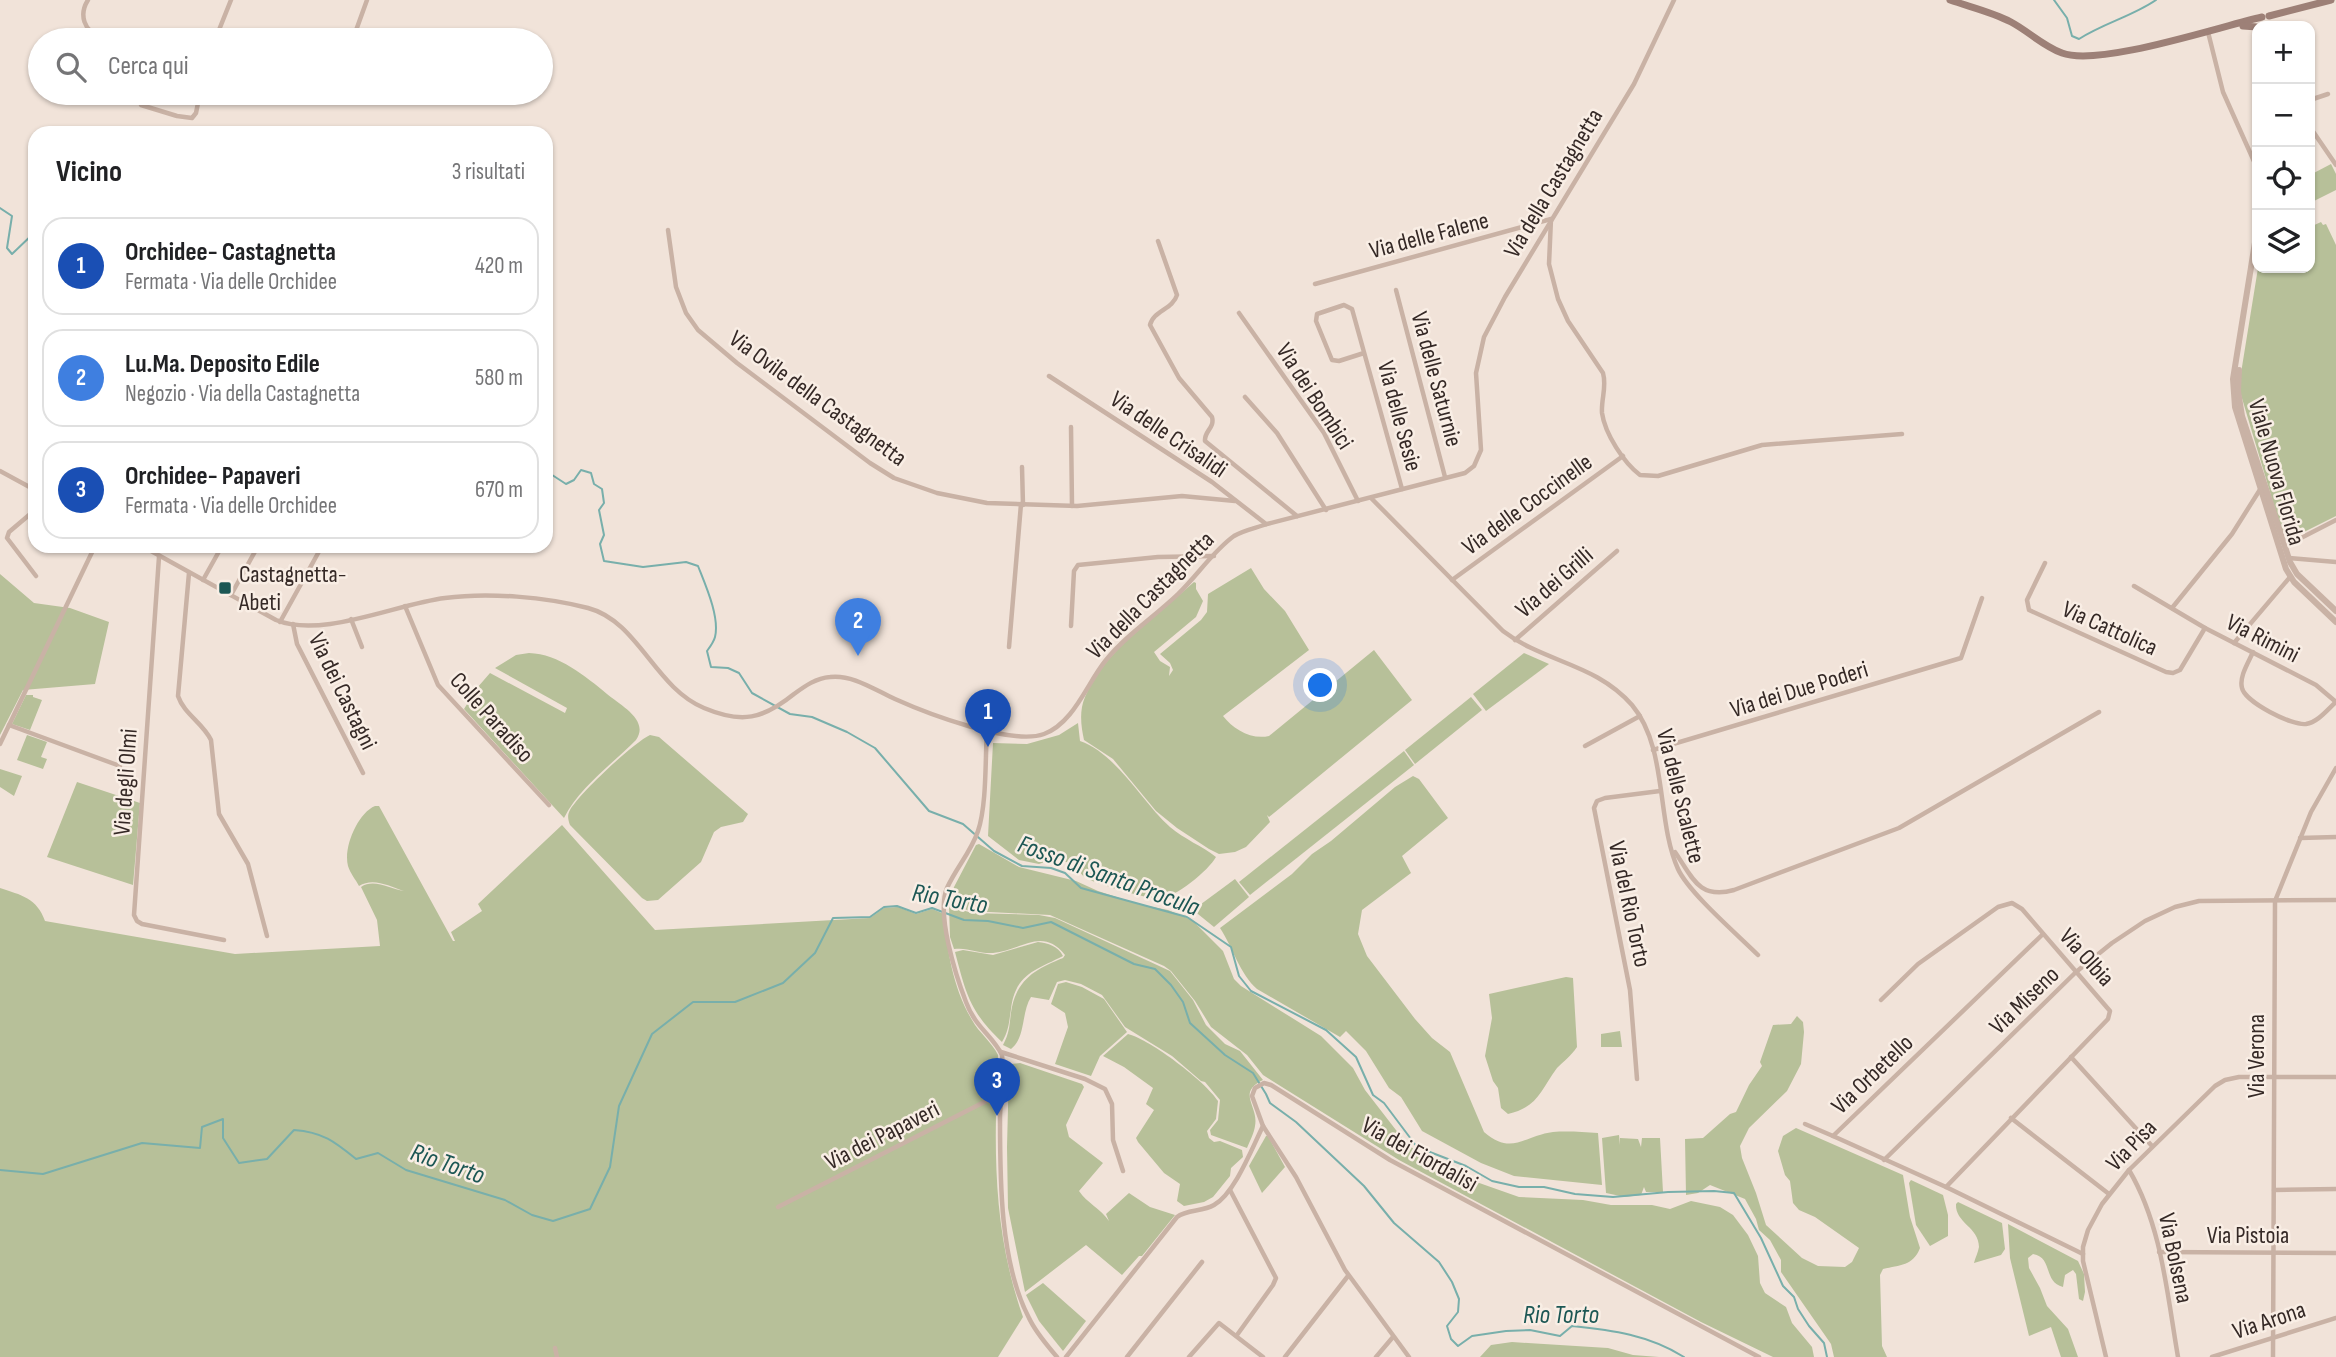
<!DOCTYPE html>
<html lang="it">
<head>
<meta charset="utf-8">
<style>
  :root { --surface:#fff; --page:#f2f2f2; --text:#202124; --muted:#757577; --line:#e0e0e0; --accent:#db2777 }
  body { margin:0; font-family:"Sofia Sans Condensed",sans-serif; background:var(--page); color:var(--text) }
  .controls { position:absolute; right:21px; top:21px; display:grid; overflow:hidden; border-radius:14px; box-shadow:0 2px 5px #0004 }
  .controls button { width:63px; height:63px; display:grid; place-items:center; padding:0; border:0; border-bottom:2px solid var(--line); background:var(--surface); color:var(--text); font:35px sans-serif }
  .you { position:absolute; left:1321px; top:686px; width:24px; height:24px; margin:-18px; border:5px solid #fff; border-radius:50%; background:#1a73e8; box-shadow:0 0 0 10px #1a73e833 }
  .badge { display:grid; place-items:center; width:46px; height:46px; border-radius:50%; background:var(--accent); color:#fff; font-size:23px; font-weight:700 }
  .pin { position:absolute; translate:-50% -58px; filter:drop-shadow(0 2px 4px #0008) }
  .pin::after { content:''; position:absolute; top:37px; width:24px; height:21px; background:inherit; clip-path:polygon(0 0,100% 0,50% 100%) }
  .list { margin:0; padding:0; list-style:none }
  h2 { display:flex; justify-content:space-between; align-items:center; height:91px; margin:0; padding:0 28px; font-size:30px }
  h2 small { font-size:23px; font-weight:400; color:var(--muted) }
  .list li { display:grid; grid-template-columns:46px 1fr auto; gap:21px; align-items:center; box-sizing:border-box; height:98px; margin:0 14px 14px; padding:0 14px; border:2px solid var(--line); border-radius:21px }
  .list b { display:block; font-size:26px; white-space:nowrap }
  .list p { margin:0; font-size:23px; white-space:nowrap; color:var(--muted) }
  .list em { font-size:23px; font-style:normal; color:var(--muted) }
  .icon { flex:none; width:38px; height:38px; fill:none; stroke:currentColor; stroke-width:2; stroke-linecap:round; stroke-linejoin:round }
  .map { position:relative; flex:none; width:2336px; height:1357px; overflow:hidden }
  .search { position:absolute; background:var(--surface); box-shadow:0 2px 5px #0004; left:28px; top:28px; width:525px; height:77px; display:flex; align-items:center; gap:18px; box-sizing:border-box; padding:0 24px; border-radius:38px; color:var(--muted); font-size:26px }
  .panel { position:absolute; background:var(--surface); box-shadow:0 2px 5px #0004; left:28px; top:126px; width:525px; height:427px; border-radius:21px }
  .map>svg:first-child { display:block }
  .green { fill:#b7c099 }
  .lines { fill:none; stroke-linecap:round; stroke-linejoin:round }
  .stream { stroke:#78afab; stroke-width:2 }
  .minor { stroke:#c9b2a5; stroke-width:4.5 }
  .tertiary { stroke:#c9b2a5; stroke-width:6 }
  .secondary { stroke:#9d8077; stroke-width:7 }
  .poi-dot { fill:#1c5754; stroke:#f9eee5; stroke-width:2.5 }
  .labels { text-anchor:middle; stroke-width:5; stroke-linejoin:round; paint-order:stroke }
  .street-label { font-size:24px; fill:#352926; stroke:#f9eee5 }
  .poi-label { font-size:24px; fill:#352926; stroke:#f9eee5; text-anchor:start }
  .water-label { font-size:26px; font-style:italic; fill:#1c5754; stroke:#f9eee5 }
</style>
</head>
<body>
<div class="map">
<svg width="2336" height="1357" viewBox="0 0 2336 1357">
  <rect width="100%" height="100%" fill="#f1e3d9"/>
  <g class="green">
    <polygon points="2331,164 2336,174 2336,190 2310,203 2310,175"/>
    <polygon points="2321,222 2323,225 2326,224 2336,245 2336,516 2296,536 2285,533 2281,529 2241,395 2241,373 2258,268 2310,268 2310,227"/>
    <path d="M1251,568L1264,589L1285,611L1309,650L1223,716C1233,729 1251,740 1269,736L1374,650L1412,700L1269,817L1267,815L1270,822L1246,847L1235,852L1219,854L1209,849L1177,828L1156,811L1113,759L1084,740C1081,726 1079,711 1085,697C1105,649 1157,616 1194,582L1196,583V589L1203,601L1196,617L1154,652L1160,661L1170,667L1169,676L1173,670L1170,663L1160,654L1201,620L1207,612L1208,594Z"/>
    <polygon points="0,574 34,603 70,608 109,622 95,684 23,690 0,735"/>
    <path d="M529,653C559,654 585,676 607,694C620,705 650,720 636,740C612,764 579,788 564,818L464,709L477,688L490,673L565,713L567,708L495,668L516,655Z"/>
    <polygon points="1524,653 1549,664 1486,711 1473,694"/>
    <polygon points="26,695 33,695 33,697 42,700 30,730 12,724"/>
    <polygon points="1471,697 1482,710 1415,764 1405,750"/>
    <path d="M1078,723L1080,741C1117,754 1141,801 1170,827C1184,839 1202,846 1216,857C1209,870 1175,898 1159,899C1148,899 1101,885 1090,880C1082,877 1079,871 1075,864L1053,859L1039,864L1019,860L988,836L993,743L1027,744L1059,735Z"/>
    <polygon points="27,735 47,742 41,757 47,759 43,769 17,760"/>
    <path d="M650,735L659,737L748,814L743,822L721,827L714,832L701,862L658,900L647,901L642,898L570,825C568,820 567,815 570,810C579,794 633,743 650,735Z"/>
    <polygon points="1404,751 1414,765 1250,895 1239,882"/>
    <polygon points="0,769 22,776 14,796 0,787"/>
    <path d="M1413,776L1419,779L1448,818L1402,856L1411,873L1362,910L1358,934L1367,956L1415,1019L1432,1038L1450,1052L1484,1132C1512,1156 1523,1136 1553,1132C1567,1131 1583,1132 1598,1133L1602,1185L1514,1176L1481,1163L1422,1131L1401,1097L1389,1088L1366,1051L1346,1031L1340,1037L1257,989C1240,974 1233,948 1220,928L1292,874L1312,854L1331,841L1395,787Z"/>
    <polygon points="77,782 140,803 133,885 47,857"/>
    <path d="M375,806H379L453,941H455L451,932L482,911L478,904L562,825L655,930L870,918L884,908L898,907L916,914L932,909L944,914C947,950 953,988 972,1020C979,1033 992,1042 998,1055C994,1147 992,1229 1023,1317L998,1357H0V888C21,895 37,898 45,921L235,954L380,946L377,920L361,887C374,878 390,889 404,891C389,886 373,877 359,886C356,880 350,873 348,866C343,847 358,813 375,806Z"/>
    <polygon points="979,844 1019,867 1076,881 1098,891 1138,904 1168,910 1192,920 1223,951 1234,979 1241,986 1321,1036 1353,1068 1365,1090 1406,1143 1419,1153 1451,1167 1468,1179 1519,1197 1583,1200 1611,1205 1652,1205 1670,1209 1691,1201 1720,1207 1733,1215 1748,1235 1758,1256 1760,1283 1765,1293 1786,1307 1792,1323 1812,1347 1814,1357 1773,1357 1701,1322 1399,1160 1263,1075 1247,1055 1211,1027 1195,1001 1171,971 1164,966 1050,915 970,911 949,904 954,887 976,845"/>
    <polygon points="1235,879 1249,897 1214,927 1193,910"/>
    <path d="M949,906L972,913L1039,915L1055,918L1170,971L1193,1000L1206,1025L1225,1044L1240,1051L1263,1080C1236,1093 1259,1106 1255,1126C1254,1133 1250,1141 1247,1148L1211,1135L1210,1130L1218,1120L1220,1100L1205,1082L1201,1081L1172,1056L1125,1027L1102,995L1081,984L1065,980L1057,982L1049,1000L1031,997C1021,1013 1026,1037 1011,1049L1003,1045C1011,1030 1009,1022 1012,1007C1018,978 1038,968 1063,958L1065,955C1042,926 1021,951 993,953C979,954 968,947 954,949L950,937Z"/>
    <path d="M1038,942C1048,943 1058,946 1063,956C1036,970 1015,974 1011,1009C1009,1022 1009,1030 1002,1042C970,1012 966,994 955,952L963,950L993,955Z"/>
    <path d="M1566,977L1573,978L1577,1047C1571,1056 1564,1061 1557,1068C1540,1091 1538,1107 1508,1114L1501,1108L1498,1088L1493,1081L1485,1056L1492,1018L1489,994Z"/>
    <polygon points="1066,982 1082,987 1104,999 1127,1032 1100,1056 1091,1076 1055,1064 1068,1027 1065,1013 1051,1004 1058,984"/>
    <path d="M1797,1016L1803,1022L1804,1032L1801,1064L1787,1091L1749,1128L1740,1146L1742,1158L1756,1193L1766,1225L1802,1258L1818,1266L1845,1267L1852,1262L1859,1248L1815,1217L1799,1210L1793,1203L1790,1181L1785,1175L1778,1151L1783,1136L1796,1128L1903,1175L1910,1217L1920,1248C1913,1266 1900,1265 1883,1269L1880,1275L1882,1346L1887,1357H1834L1831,1344L1781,1272V1260L1770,1240L1759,1230L1756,1219L1745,1199L1710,1185L1698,1193L1686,1195L1685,1139L1703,1138L1730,1114L1736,1112L1749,1085L1762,1066L1760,1062L1773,1025L1791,1024Z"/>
    <polygon points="1620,1031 1622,1047 1601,1047 1601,1034"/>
    <path d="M1128,1034C1151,1040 1206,1082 1218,1101L1216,1119L1207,1131L1209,1138L1214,1142L1220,1141L1242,1150L1243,1157L1231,1168L1230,1176L1213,1197L1204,1202L1184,1206L1177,1201L1180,1184L1164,1173L1138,1142L1136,1138L1154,1110L1146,1104L1153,1088L1124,1067L1103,1056Z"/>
    <path d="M1020,1063L1082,1084L1084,1087L1066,1125L1069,1137L1103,1163L1079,1191C1087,1203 1100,1208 1109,1221L1106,1214L1129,1193L1150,1207L1175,1215L1142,1256H1139L1122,1275L1086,1245L1025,1292L1008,1208L1007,1147L1009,1068L1011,1064Z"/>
    <polygon points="1619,1135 1620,1145 1620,1138 1638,1139 1641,1147 1642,1138 1660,1138 1663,1192 1646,1192 1644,1187 1641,1195 1625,1197 1606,1193 1602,1138"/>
    <polygon points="1266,1136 1268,1136 1285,1167 1262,1193 1249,1166"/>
    <polygon points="1911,1180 1943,1195 1948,1215 1948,1236 1930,1246 1916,1225 1909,1183"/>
    <path d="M1958,1202L2002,1223L2005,1249L2001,1255L1974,1263C1975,1258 1978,1253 1979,1247C1979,1227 1955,1223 1956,1204Z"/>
    <path d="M2008,1224L2078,1261L2084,1274L2085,1292L2083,1301L2079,1299L2076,1274L2073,1270L2065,1275L2063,1287C2043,1282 2053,1257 2033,1254L2028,1258L2029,1268L2040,1288L2047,1306L2068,1329L2078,1357H2061L2051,1327L2029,1336L2010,1258Z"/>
    <polygon points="1043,1283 1086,1321 1063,1351 1039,1321 1026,1295"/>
    <polygon points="1512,1342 1608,1348 1633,1355 1659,1357 1480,1357 1491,1345"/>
  </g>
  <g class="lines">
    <g class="stream">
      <path d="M2054,0L2067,18L2072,36L2079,39C2104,23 2133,16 2156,0"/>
      <polyline points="0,208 12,216 7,248 12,254 35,232"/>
      <path d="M546,471L566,484L574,480L581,470L591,473L594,484L602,489L604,503L599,510L604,535L600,544L604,561L643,567L686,562L698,566C705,584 720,617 715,637C714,641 710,647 707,651L711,667L728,668L739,673L752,693L790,714L812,717L847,732L875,748L929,811L963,824L994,851L1022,866L1051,868L1065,873L1081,888L1187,917L1231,947L1239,976L1251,991L1326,1030L1356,1057L1373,1095L1384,1103L1417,1147L1466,1166L1492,1181L1519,1187H1544L1575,1194L1613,1197L1668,1192L1714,1191L1734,1193L1761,1238L1783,1286L1794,1297L1798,1309L1809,1326L1824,1343L1827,1357"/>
      <path d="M0,1170L43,1174L142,1143L200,1148L202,1127L223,1119V1138L239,1163L267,1159L294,1130C323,1132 335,1142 356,1159L378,1153L406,1170L505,1200L532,1215L553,1221L590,1209L610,1167L619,1106L652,1034L693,1002H735L783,983L815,953L833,918L870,917L884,907L897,906L916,913L932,908L964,920L988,921L1023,928L1051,922L1134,964L1155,969L1171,985L1183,1002L1190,1023L1225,1055L1253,1073L1266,1094L1270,1103L1296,1122L1364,1186L1394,1223L1439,1262L1452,1282L1459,1299L1458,1312L1447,1326L1451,1339L1458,1346L1472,1336L1506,1331L1530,1330L1560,1336L1572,1326C1612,1330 1649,1335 1684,1357"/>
    </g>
    <g class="minor">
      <path d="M88,0C79,14 83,32 102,37C110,40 124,37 137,40"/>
      <polyline points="2208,32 2223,92 2257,168"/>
      <polyline points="354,36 367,0"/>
      <polyline points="215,40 231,0"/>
      <polyline points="2310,100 2328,94"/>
      <polyline points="141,105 177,116 192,118 196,113 200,93"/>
      <polyline points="2310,127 2336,165"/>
      <polyline points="668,230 676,287 686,313 698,330 737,363 870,463 894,478 937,493 987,503 1077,506 1182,496 1235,501"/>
      <path d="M1158,241L1177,295C1173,309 1153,311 1150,325L1179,378L1212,417C1215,428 1204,431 1205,441L1297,516"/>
      <path d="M1315,284L1551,219L1549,264L1558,299L1568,321L1603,373C1607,387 1601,399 1602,413C1605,434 1624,463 1640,475L1658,476L1762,445L1902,434"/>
      <polyline points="1396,290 1445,477"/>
      <polyline points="1239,313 1324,433 1358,501"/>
      <polyline points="1364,353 1339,361 1332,360 1316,321 1317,314 1344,305 1352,309 1402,489"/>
      <polyline points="1049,376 1212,482 1266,524"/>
      <polyline points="1245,397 1277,433 1326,510"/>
      <polyline points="1071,427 1072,506"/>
      <polyline points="1022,467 1023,505"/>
      <polyline points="0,471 35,490"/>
      <path d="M1371,498L1503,631C1545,663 1595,663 1632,705C1668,748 1656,820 1678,869C1689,893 1738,935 1758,955"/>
      <polyline points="35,510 9,532 7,538 36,576"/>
      <polyline points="2284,543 2297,540 2336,520"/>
      <path d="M142,546L276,620C322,639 396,604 445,598C488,592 546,597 588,608C638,621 655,688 704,708C742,724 763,719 794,694C805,686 816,678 830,677C852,674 875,690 895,699C926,713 1012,746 1044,734C1074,723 1087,683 1106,660C1126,635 1154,617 1178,594C1197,576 1213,551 1234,536C1244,530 1256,528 1267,524L1465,473L1474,466L1481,450L1476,373L1484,337L1505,297L1634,84L1674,0"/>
      <polyline points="159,557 134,915 137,921 142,924 224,940"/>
      <polyline points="2289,558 2336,562"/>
      <polyline points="2045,563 2027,600 2029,610 2166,672 2173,673 2180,670 2205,628"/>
      <path d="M189,573L178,696C184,714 203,723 211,740L219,814L248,864L267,936"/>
      <polyline points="203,580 222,546"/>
      <polyline points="1452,580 1623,456"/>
      <polyline points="2134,586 2205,628 2316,685 2336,702"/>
      <polyline points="231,595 258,546"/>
      <polyline points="405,606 438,685 549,805"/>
      <polyline points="2172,608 2232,534 2261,488"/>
      <polyline points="351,619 362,647"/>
      <polyline points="280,622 322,546"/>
      <polyline points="293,624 297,644 363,773"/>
      <polyline points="1071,626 1074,571 1078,565 1158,557 1214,556"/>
      <polyline points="1515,640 1617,551"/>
      <polyline points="2234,643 2290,577"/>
      <polyline points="1009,647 1021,504"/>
      <path d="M2253,652C2248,663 2239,677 2242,688C2245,702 2292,726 2306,724C2318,722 2327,710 2336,702"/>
      <polyline points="9,725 120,766"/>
      <path d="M987,730C985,759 987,804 978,831C971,852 956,868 947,888C936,914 956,976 966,1002C975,1027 993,1036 1002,1055C1005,1076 1000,1098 1000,1119C1000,1180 1000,1263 1029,1318C1036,1333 1047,1345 1057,1357"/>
      <polyline points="0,744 95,546"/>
      <polyline points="1585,746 1640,716"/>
      <polyline points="1653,750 1961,658 1982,598"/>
      <polyline points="2300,838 2336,837"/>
      <path d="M1675,852C1692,877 1699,900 1734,890L1899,828L2099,712"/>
      <polyline points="2043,934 1833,1136 1946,1187 2083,1254"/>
      <polyline points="1881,1000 1918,964 1998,907 2012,903 2022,909 2110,1011 2108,1019 1946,1187"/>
      <polyline points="1001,1052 1085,1079 1105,1089 1112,1104 1113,1140 1123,1171"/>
      <polyline points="2071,1057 2152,1146"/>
      <polyline points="1637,1079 1630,990 1594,808 1597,801 1605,798 1660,791"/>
      <polyline points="2011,1118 2109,1194"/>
      <polyline points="1805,1124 1833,1136"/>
      <polyline points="1884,1160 2076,972 2112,943 2145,921 2175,907 2199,901 2336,900"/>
      <path d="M2129,1170C2162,1226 2167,1294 2178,1357"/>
      <polyline points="1230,1190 1276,1278 1273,1285 1237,1335"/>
      <polyline points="2274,1190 2336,1189"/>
      <polyline points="778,1207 1000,1094"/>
      <polyline points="2159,1252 2336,1253"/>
      <polyline points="555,1348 557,1357"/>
      <path d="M1066,1357L1177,1217C1187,1209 1202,1212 1214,1205C1235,1193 1252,1148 1263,1126"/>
      <polyline points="1127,1357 1202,1262"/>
      <polyline points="1189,1357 1219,1323 1263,1357"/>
      <polyline points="1285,1357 1348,1276"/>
      <polyline points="1376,1357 1393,1337"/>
      <polyline points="1409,1357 1345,1270 1296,1177 1263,1126 1252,1096 1255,1088 1264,1083 1271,1085 1390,1160 1759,1357"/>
      <polyline points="2106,1357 2083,1261 2083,1247 2088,1230 2102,1204 2129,1170 2215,1086 2225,1080 2239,1077 2336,1077"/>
      <polyline points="2212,1357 2336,1318"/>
      <polyline points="2273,1357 2275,901 2311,812 2336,768"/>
    </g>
    <g class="tertiary">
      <polyline points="2257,230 2233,379 2235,407 2286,569 2294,582 2336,622"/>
      <polyline points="2239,370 2238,391 2242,416 2290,562 2297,574 2336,611"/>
    </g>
    <g class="secondary">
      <path d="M1950,0C1970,7 1992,12 2011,22C2028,31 2043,46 2062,53C2099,67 2218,27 2262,17"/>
      <polyline points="2269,16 2331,0"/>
      <polyline points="2243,26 2257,27"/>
    </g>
  </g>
  <rect class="poi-dot" x="218" y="581" width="14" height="14" rx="3.5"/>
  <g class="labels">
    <g class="street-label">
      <text transform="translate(1553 183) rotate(-59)" y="8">Via della Castagnetta</text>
      <text transform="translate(1429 235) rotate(-15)" y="8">Via delle Falene</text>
      <text transform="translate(1437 379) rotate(75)" y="8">Via delle Saturnie</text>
      <text transform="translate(1315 396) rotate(57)" y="8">Via dei Bombici</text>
      <text transform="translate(818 398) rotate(36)" y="8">Via Ovile della Castagnetta</text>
      <text transform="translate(1400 416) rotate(75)" y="8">Via delle Sesie</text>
      <text transform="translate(1169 434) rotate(34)" y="8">Via delle Crisalidi</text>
      <text transform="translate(2277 472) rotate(74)" y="8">Viale Nuova Florida</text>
      <text transform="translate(1527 504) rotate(-36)" y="8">Via delle Coccinelle</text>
      <text transform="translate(1554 582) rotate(-41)" y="8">Via dei Grilli</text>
      <text transform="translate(1150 595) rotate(-45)" y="8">Via della Castagnetta</text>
      <text transform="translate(2110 628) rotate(24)" y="8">Via Cattolica</text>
      <text transform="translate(2263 638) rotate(27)" y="8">Via Rimini</text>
      <text transform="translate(1799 689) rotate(-17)" y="8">Via dei Due Poderi</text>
      <text transform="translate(343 691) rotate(64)" y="8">Via dei Castagni</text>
      <text transform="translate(492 717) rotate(48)" y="8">Colle Paradiso</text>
      <text transform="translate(125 782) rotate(-86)" y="8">Via degli Olmi</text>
      <text transform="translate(1681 796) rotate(76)" y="8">Via delle Scalette</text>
      <text transform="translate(1630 904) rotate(78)" y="8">Via del Rio Torto</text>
      <text transform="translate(2087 957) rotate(48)" y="8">Via Olbia</text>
      <text transform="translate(2024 1000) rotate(-44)" y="8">Via Miseno</text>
      <text transform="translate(2256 1056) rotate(-90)" y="8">Via Verona</text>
      <text transform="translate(1872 1074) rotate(-44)" y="8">Via Orbetello</text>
      <text transform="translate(882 1135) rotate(-27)" y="8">Via dei Papaveri</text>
      <text transform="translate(2131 1145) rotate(-46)" y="8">Via Pisa</text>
      <text transform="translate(1420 1154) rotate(29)" y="8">Via dei Fiordalisi</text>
      <text x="2248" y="1243">Via Pistoia</text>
      <text transform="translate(2176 1258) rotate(78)" y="8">Via Bolsena</text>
      <text transform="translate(2269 1320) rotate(-18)" y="8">Via Arona</text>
    </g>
    <g class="poi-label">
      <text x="239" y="582">Castagnetta-<tspan x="239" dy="28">Abeti</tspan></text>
    </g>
    <g class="water-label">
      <text transform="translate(1109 875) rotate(20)" y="9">Fosso di Santa Procula</text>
      <text transform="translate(950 898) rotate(10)" y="9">Rio Torto</text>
      <text transform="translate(448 1163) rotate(19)" y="9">Rio Torto</text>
      <text x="1561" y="1323">Rio Torto</text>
    </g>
  </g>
</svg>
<div class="controls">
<button>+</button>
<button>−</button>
<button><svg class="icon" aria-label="locate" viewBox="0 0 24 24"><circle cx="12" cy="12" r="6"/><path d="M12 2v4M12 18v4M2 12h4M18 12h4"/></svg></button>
<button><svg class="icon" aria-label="layers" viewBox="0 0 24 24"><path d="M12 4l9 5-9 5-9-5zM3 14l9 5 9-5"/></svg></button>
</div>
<div class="you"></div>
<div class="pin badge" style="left:988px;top:747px;background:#1a4fb4">1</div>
<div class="pin badge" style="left:858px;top:656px;background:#3f7fe0">2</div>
<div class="pin badge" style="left:997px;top:1116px;background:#1a4fb4">3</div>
<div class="search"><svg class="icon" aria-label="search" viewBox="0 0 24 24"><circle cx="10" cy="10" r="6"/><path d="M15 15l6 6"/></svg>Cerca qui</div>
<section class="panel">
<h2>Vicino<small>3 risultati</small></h2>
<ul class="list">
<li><span class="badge" style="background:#1a4fb4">1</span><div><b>Orchidee- Castagnetta</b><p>Fermata · Via delle Orchidee</p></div><em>420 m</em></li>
<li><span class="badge" style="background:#3f7fe0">2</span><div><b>Lu.Ma. Deposito Edile</b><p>Negozio · Via della Castagnetta</p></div><em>580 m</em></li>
<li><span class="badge" style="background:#1a4fb4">3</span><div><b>Orchidee- Papaveri</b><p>Fermata · Via delle Orchidee</p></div><em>670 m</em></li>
</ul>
</section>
</div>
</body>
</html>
